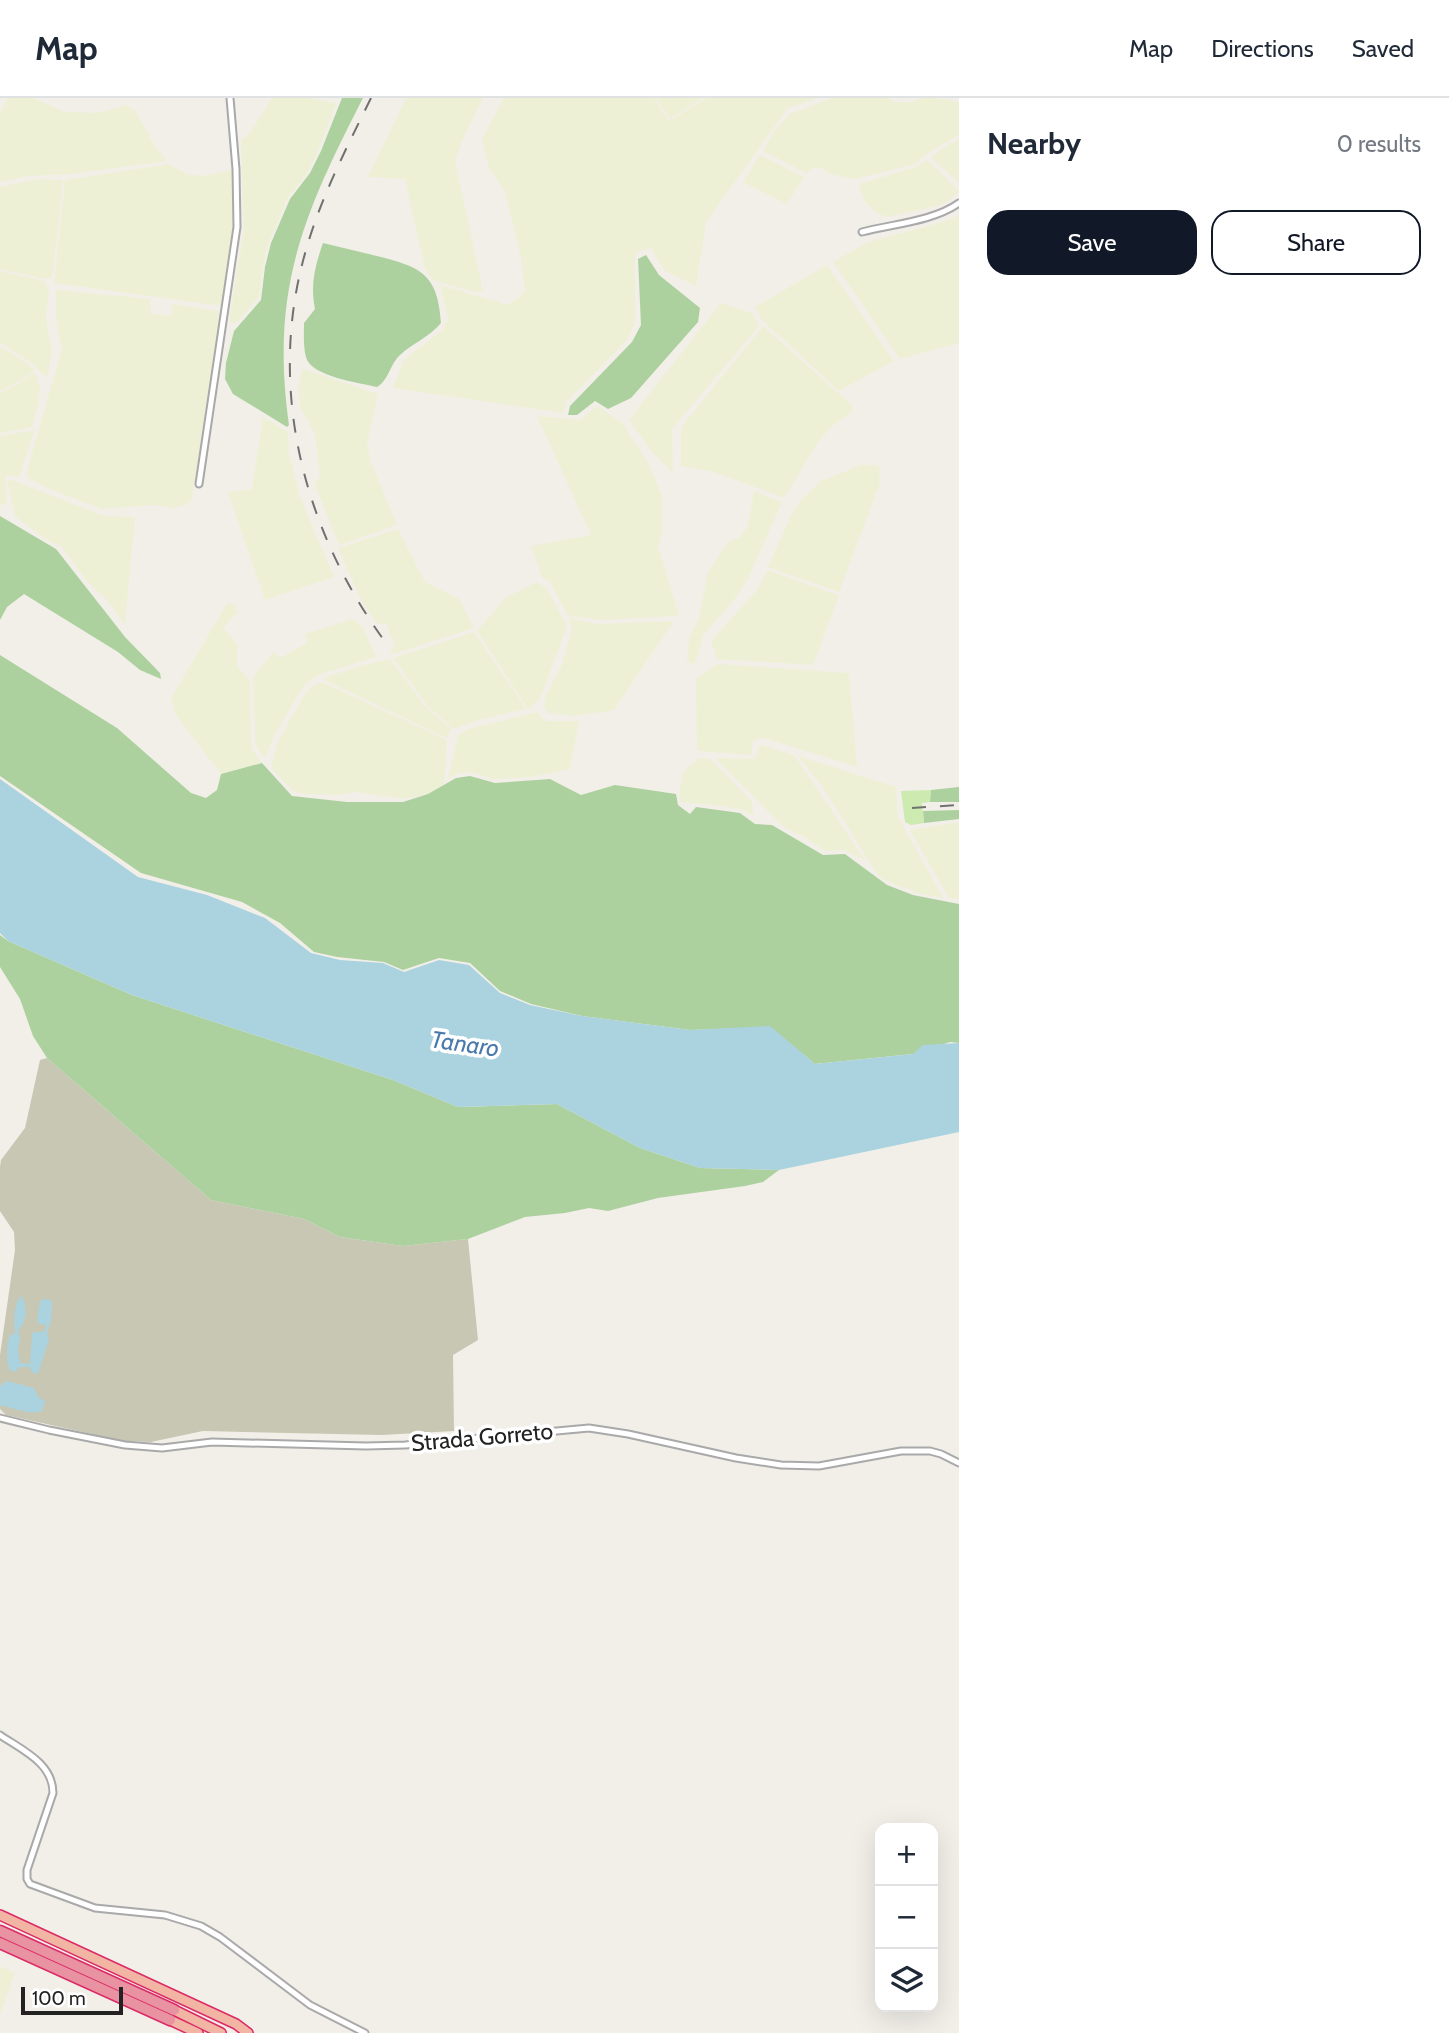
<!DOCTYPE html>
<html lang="en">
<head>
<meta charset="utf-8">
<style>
  :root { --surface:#fff; --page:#f2f2f3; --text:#1f2937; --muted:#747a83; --line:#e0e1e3; --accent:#111827 }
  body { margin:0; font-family:Cabin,sans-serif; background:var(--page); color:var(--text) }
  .controls { position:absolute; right:21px; bottom:21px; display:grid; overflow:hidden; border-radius:14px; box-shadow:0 7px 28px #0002 }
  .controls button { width:63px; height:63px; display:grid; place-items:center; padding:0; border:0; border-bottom:2px solid var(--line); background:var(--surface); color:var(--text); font:35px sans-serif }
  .scale { position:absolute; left:21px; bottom:18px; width:102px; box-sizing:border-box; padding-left:7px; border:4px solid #222; border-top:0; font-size:19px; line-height:24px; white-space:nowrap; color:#222; -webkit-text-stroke:5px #fff; paint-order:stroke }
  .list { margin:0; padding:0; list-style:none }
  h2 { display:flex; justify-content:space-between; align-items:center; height:91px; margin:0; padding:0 28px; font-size:30px }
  h2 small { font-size:23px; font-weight:400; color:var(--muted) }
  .actions { display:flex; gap:14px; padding:21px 28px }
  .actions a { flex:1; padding:16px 0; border:2px solid var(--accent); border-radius:21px; text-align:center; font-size:24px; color:var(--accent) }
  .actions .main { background:var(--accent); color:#fff }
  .icon { flex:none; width:38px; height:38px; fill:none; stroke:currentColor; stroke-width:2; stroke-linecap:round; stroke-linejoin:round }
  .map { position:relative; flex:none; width:959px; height:1935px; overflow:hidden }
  header { display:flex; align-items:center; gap:42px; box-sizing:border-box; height:98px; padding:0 35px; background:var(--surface); border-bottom:2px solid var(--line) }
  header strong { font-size:33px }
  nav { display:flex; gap:38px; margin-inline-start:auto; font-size:24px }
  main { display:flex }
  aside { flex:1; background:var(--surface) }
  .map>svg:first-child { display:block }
  .construction { fill:#c7c7b4 }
  .farmland { fill:#eef0d5 }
  .grass { fill:#cdebb0 }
  .forest { fill:#add19e }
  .water { fill:#aad3df }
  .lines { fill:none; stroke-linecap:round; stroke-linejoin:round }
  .minor-casing { stroke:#a9a9a9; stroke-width:9 }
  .trunk-casing { stroke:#dc2a67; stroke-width:12 }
  .motorway-casing { stroke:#dc2a67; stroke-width:13 }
  .minor { stroke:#fff; stroke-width:5 }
  .trunk { stroke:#f2b4a3; stroke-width:9 }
  .motorway { stroke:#e892a2; stroke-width:10 }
  .rail { stroke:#707070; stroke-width:2; stroke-dasharray:14 14; stroke-linecap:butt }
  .labels { text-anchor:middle; stroke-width:7; stroke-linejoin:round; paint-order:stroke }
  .street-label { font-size:23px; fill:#222; stroke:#fff }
  .water-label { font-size:24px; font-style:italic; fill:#4a7aab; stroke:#fff }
</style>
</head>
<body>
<header>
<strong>Map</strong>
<nav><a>Map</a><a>Directions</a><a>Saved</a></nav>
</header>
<main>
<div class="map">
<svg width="959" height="1935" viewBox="0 0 959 1935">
  <rect width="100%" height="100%" fill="#f2efe9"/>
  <polygon class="construction" points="47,960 211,1102 304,1121 340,1139 403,1148 468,1141 478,1242 453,1257 454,1333 382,1337 203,1333 151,1344 123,1343 6,1317 0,1311 0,1257 15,1152 14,1134 0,1113 0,1069 1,1062 25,1030 40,962"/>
  <g class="farmland">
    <polygon points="7,0 34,0 65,14 98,15 127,7 137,15 153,45 167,63 71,76 29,78 0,84 0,17"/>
    <polygon points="272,0 311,0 336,6 317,55 306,77 288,99 267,149 262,172 259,199 235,226 229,223 244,132 241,42 250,35"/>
    <polygon points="406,0 483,0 461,45 455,63 483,193 475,194 433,182 425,171 405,81 368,79"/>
    <polygon points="504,0 654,0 669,23 707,0 818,0 788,10 706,124 696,188 664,172 651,150 635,155 635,225 627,242 566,304 563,315 393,290 404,262 442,232 448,222 440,187 508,207 525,194 522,165 505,93 489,70 482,41"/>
    <polygon points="656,0 703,0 670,21"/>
    <polygon points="833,0 889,0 892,3 908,5 923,0 936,0 959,4 959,37 928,55 915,66 856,81 829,76 820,69 812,70 806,75 763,53 775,32 790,16"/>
    <polygon points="959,40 959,85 931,59"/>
    <polygon points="760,57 804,79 787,106 743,84"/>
    <polygon points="927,62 959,93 951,101 941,107 888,119 877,115 864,103 859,86 916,69"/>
    <polygon points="169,66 186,76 203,78 232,72 233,136 222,208 54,185 65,82"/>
    <polygon points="37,81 63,82 52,180 44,181 0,171 0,89"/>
    <polygon points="959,117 959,245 900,261 833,164 868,144 946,123"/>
    <polygon points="827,167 894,263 839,293 761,221 755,209"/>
    <polygon points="0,173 44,183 49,193 46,221 52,254 47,279 30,264 0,244"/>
    <polygon points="56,192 150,201 151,216 171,218 173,206 219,213 218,242 191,404 175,410 152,407 102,411 47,390 28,380 27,373 62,251 56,220"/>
    <polygon points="721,205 752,215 759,228 672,331 673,375 652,354 629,322"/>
    <polygon points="763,228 854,309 850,316 831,329 818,344 784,400 714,374 681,368 681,334 683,327"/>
    <polygon points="0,249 24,263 34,271 34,274 0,294"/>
    <polygon points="303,271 378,296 367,347 371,364 397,427 339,447 315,387 320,378 315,336 301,311 298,291"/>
    <polygon points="35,275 40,290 38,307 32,329 0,335 0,296"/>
    <polygon points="597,308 625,327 629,337 648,364 662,398 662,433 658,448 679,518 602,522 568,518 550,484 542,479 531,448 591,437 537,318 580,322"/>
    <polygon points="263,319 288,334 289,355 300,399 334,479 265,502 228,394 252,391"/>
    <polygon points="35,332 19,379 10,377 5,379 7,405 0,407 0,338"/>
    <polygon points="861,367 877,367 881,372 879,379 880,385 839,494 768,469 793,413 803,400 821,383"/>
    <polygon points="12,382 104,418 135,419 125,527 106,501 86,482 62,449 45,441 15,418 7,383"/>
    <polygon points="754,393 782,404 748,481 731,506 703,537 698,558 694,566 687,564 689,541 699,520 708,474 728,444 740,439 748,428"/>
    <polygon points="398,431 425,484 459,501 474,530 390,557 394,547 386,525 377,526 362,504 338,450"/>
    <polygon points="768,472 839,498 813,567 717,561 714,550 711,547 712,542 757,492"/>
    <polygon points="537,484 547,491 565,524 566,531 540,601 528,611 477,533 505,500"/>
    <polygon points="228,504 235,507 238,514 223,529 237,546 237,568 250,583 251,644 253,653 262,665 221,676 175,616 171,600"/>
    <polygon points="569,520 597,526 674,523 614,612 574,618 547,615 544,607 546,597 561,569 572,532"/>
    <polygon points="353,521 363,529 376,559 318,577 309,583 302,590 271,644 265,660 258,652 255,642 253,580 273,554 280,560 307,545 305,536"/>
    <polygon points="474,534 526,611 482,621 453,631 428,608 393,560"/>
    <polygon points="390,561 424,607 451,631 447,640 324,582 326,579 363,567"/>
    <polygon points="717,566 849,575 857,669 764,640 753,642 751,657 697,653 696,581"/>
    <polygon points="322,584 447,642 444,688 428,696 404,701 357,694 337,697 306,696 293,693 271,670 278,643 305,596 313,588"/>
    <polygon points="537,614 546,623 579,623 570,671 532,679 493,681 471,674 459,675 448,681 458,637 469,631"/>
    <polygon points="760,647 794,657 865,762 843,752 825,753 806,740 785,730 717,662 718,660 755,661"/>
    <polygon points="798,658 896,689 898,719 943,800 917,795 880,780 822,688"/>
    <polygon points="699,660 710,661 752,704 753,718 743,712 724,708 680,704 679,694 683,674"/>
    <polygon points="959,724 959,801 949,800 910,732"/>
    <polygon points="0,1868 15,1875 0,1917"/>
  </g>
  <polygon class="grass" points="931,692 930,704 922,705 924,725 911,727 905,724 901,693"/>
  <g class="forest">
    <path d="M342,0H363C303,117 270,192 289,327L287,329L233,296L225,281L226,265L234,233L261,202L265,169L271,145L290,101L310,75L321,53Z"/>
    <path d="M323,145C341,149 359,154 377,158C421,169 438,176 441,225C428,240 413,245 400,257C390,266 389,282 377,289C359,285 310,278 306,259C303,248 304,236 304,225L315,211C310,187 315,168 323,145Z"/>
    <polygon points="646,157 659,177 700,210 698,224 631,300 608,311 595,303 577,317 568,317 570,308 632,244 641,227 638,161"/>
    <polygon points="0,418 56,451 125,539 160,575 161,581 140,572 118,554 24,496 7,509 0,522"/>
    <polygon points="0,557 117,630 191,695 206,700 217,692 221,676 262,665 292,698 347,704 403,704 428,696 456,680 470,678 495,685 550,681 581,697 615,687 676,696 678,707 690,716 696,709 740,715 755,726 772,727 823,757 845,756 887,787 913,797 959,806 959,945 950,944 913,956 815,966 770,929 690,932 582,918 531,906 500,893 470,865 439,860 403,872 384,864 337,859 314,854 280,825 242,804 141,775 0,678"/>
    <polygon points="959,689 959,704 930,704 931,692"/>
    <polygon points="959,712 959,721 924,725 923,713"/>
    <polygon points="0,837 8,843 132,897 393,982 458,1009 557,1006 640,1050 700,1070 779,1072 763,1084 745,1088 658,1100 608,1113 589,1110 565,1115 525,1119 468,1141 403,1148 340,1139 304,1121 211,1102 47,960 33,938 20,901 0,869"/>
  </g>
  <g class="water">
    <polygon points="0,681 138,779 207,797 265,820 311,855 340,862 383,865 404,874 439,862 469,867 500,895 530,907 582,918 690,932 770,928 815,966 913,956 923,947 959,945 959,1034 779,1072 700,1070 640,1050 557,1006 458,1009 393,982 132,897 8,843 0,835"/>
    <path d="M21,1198C28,1206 27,1225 18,1232L20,1240L18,1252L20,1265L30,1266L32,1235L45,1233L46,1226L41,1227L37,1223L40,1203L46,1201L52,1203L51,1222L47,1235L49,1242L38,1275L36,1276L32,1274L30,1269H20L16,1273H10C6,1264 6,1247 10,1237L15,1236C14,1224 13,1207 21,1198Z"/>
    <path d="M7,1283L34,1290L39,1300L45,1303L42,1313C29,1317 13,1310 0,1307V1288Z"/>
  </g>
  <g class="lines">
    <defs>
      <g id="minor">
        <path d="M862,134C893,126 934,123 959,105"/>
        <polyline points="199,386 237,129 236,71 230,0"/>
        <polyline points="0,1320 49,1332 125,1347 162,1350 212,1344 366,1348 405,1347 589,1330 628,1336 736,1360 781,1367 819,1368 901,1353 930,1353 941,1356 959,1365"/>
        <path d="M0,1637C22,1652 53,1665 53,1695L27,1772V1781L30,1786L95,1810L165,1817L201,1828L220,1839L310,1907L365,1935"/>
      </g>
      <g id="trunk">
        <polyline points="0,1817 236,1926 248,1935"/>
        <polyline points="174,1912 221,1935"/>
        <polyline points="170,1922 198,1935"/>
      </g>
      <g id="motorway">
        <polyline points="0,1833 174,1912"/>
        <polyline points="0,1845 170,1922"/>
      </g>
    </defs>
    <use href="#minor" class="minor-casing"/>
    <use href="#trunk" class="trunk-casing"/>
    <use href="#motorway" class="motorway-casing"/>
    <use href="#minor" class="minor"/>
    <use href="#trunk" class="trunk"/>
    <use href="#motorway" class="motorway"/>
    <g class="rail">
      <path d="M371,0C347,49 321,99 306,152C266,289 303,432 386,545"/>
      <polyline points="912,710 959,707"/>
    </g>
  </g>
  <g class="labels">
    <g class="street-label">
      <text transform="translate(482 1339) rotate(-5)" y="8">Strada Gorreto</text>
    </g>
    <g class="water-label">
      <text transform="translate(465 946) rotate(8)" y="8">Tanaro</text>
    </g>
  </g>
</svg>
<div class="controls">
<button>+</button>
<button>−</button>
<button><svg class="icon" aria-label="layers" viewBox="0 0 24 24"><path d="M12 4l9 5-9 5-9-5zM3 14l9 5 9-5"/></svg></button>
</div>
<div class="scale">100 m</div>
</div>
<aside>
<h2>Nearby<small>0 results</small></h2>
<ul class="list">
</ul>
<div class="actions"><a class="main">Save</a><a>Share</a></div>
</aside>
</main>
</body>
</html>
